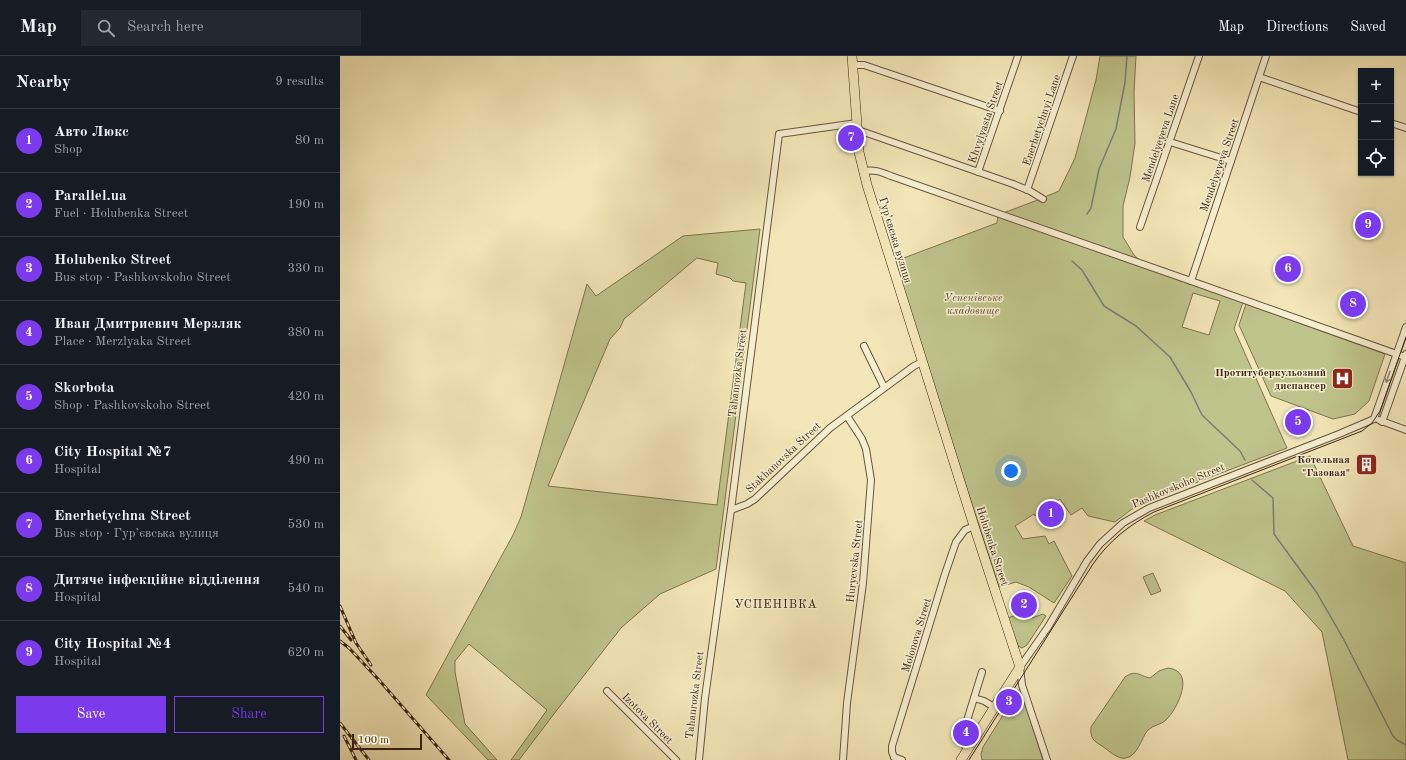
<!DOCTYPE html>
<html lang="en">
<head>
<meta charset="utf-8">
<style>
  :root { --surface:#171b24; --page:#242831; --text:#f1f3f6; --muted:#9ea1a6; --line:#363941; --accent:#7c3aed }
  body { margin:0; font-family:"Old Standard TT",serif; background:var(--page); color:var(--text) }
  .controls { position:absolute; right:12px; top:12px; display:grid; overflow:hidden; border-radius:0px; box-shadow:0 1px 3px #0004 }
  .controls button { width:36px; height:36px; display:grid; place-items:center; padding:0; border:0; border-bottom:1px solid var(--line); background:var(--surface); color:var(--text); font:20px sans-serif }
  .scale { position:absolute; left:12px; bottom:10px; width:70px; box-sizing:border-box; padding-left:4px; border:2px solid #3c2414; border-top:0; font-size:11px; line-height:14px; white-space:nowrap; color:#3c2414; -webkit-text-stroke:3px #f7efd1; paint-order:stroke }
  .you { position:absolute; left:671px; top:415px; width:14px; height:14px; margin:-10px; border:3px solid #fff; border-radius:50%; background:#1a73e8; box-shadow:0 0 0 6px #1a73e833 }
  .badge { display:grid; place-items:center; width:26px; height:26px; border-radius:50%; background:var(--accent); color:#fff; font-size:13px; font-weight:700 }
  .pin { position:absolute; translate:-50% -50%; border:2px solid #fff; box-shadow:0 1px 4px #0006 }
  .list { margin:0; padding:0; list-style:none }
  h2 { display:flex; justify-content:space-between; align-items:center; height:52px; margin:0; padding:0 16px; font-size:17px }
  h2 small { font-size:13px; font-weight:400; color:var(--muted) }
  .list li { display:grid; grid-template-columns:26px 1fr auto; gap:12px; align-items:center; box-sizing:border-box; height:64px; padding:0 16px; border-top:1px solid var(--line) }
  .list b { display:block; font-size:15px; white-space:nowrap }
  .list p { margin:0; font-size:13px; white-space:nowrap; color:var(--muted) }
  .list em { font-size:13px; font-style:normal; color:var(--muted) }
  .actions { display:flex; gap:8px; padding:12px 16px }
  .actions a { flex:1; padding:9px 0; border:1px solid var(--accent); border-radius:0px; text-align:center; font-size:14px; color:var(--accent) }
  .actions .main { background:var(--accent); color:#fff }
  .icon { flex:none; width:22px; height:22px; fill:none; stroke:currentColor; stroke-width:2; stroke-linecap:round; stroke-linejoin:round }
  .map { position:relative; flex:none; width:1066px; height:704px; overflow:hidden }
  header { display:flex; align-items:center; gap:24px; box-sizing:border-box; height:56px; padding:0 20px; background:var(--surface); border-bottom:1px solid var(--line) }
  header strong { font-size:19px }
  nav { display:flex; gap:22px; margin-inline-start:auto; font-size:14px }
  .search { width:280px; height:36px; background:var(--page); display:flex; align-items:center; gap:10px; box-sizing:border-box; padding:0 14px; border-radius:0px; color:var(--muted); font-size:15px }
  main { display:flex }
  aside { flex:1; background:var(--surface) }
  .map>svg:first-child { display:block }
  .green { fill:#bfc48c; stroke:#7e7450; fill-rule:evenodd }
  .lines { fill:none; stroke-linecap:round; stroke-linejoin:round }
  .stream { stroke:#797f78; stroke-width:1.5 }
  .minor-casing { stroke:#6a543d; stroke-width:8 }
  .highway-casing { stroke:#3c2414; stroke-width:10 }
  .minor { stroke:#f7efd1; stroke-width:6 }
  .highway { stroke:#f3e6b8; stroke-width:9 }
  .tram { stroke:#3c2414; stroke-width:1 }
  .rail-casing { stroke:#3c2414; stroke-width:3 }
  .rail { stroke:#f7efd1; stroke-width:1.5; stroke-dasharray:4.5; stroke-linecap:butt }
  .oneway { stroke:#9a8a72 }
  .labels { text-anchor:middle; stroke-width:3; stroke-linejoin:round; paint-order:stroke }
  .street-label { font-size:11px; fill:#3c2414; stroke:#f7efd1 }
  .park-label { font-size:11px; font-style:italic; fill:#5d4c32; stroke:#f7efd1 }
  .poi-label { font-size:11px; font-weight:bold; fill:#3c2414; stroke:#f7efd1; text-anchor:end }
  .neighbourhood-label { font-size:12px; letter-spacing:1px; fill:#3c2414; stroke:#f7efd1 }
</style>
</head>
<body>
<header>
<strong>Map</strong>
<div class="search"><svg class="icon" aria-label="search" viewBox="0 0 24 24"><circle cx="10" cy="10" r="6"/><path d="M15 15l6 6"/></svg>Search here</div>
<nav><a>Map</a><a>Directions</a><a>Saved</a></nav>
</header>
<main>
<aside>
<h2>Nearby<small>9 results</small></h2>
<ul class="list">
<li><span class="badge">1</span><div><b>Авто Люкс</b><p>Shop</p></div><em>80 m</em></li>
<li><span class="badge">2</span><div><b>Parallel.ua</b><p>Fuel · Holubenka Street</p></div><em>190 m</em></li>
<li><span class="badge">3</span><div><b>Holubenko Street</b><p>Bus stop · Pashkovskoho Street</p></div><em>330 m</em></li>
<li><span class="badge">4</span><div><b>Иван Дмитриевич Мерзляк</b><p>Place · Merzlyaka Street</p></div><em>380 m</em></li>
<li><span class="badge">5</span><div><b>Skorbota</b><p>Shop · Pashkovskoho Street</p></div><em>420 m</em></li>
<li><span class="badge">6</span><div><b>City Hospital №7</b><p>Hospital</p></div><em>490 m</em></li>
<li><span class="badge">7</span><div><b>Enerhetychna Street</b><p>Bus stop · Гур’євська вулиця</p></div><em>530 m</em></li>
<li><span class="badge">8</span><div><b>Дитяче інфекційне відділення</b><p>Hospital</p></div><em>540 m</em></li>
<li><span class="badge">9</span><div><b>City Hospital №4</b><p>Hospital</p></div><em>620 m</em></li>
</ul>
<div class="actions"><a class="main">Save</a><a>Share</a></div>
</aside>
<div class="map">
<svg width="1066" height="704" viewBox="0 0 1066 704">
  <rect width="100%" height="100%" fill="#f3e6b8"/>
  <filter id="stains"><feTurbulence type="fractalNoise" baseFrequency=".005" numOctaves="4"/><feColorMatrix values="0 0 0 0 .2 0 0 0 0 .09 0 0 0 0 .02 0 0 0 .5 -.17"/></filter>
  <radialGradient id="worn" r=".72"><stop offset=".6" stop-color="#630" stop-opacity="0"/><stop offset="1" stop-color="#630" stop-opacity=".3"/></radialGradient>
  <g class="green">
    <path d="M760,0H796L794,36L795,87L790,121L783,150V181L794,199L805,209L903,246L894,273L947,392L810,444L792,453L775,466L748,460L742,452L731,459L720,443L695,460L694,458L675,470L683,483L705,480L709,488L714,485L732,520L714,547L689,531L676,526L659,531L553,206L657,167L658,159L695,145L719,135L735,102L756,24ZM853,237L880,245L869,279L842,271Z"/>
    <path d="M420,173L376,513L320,538L281,572L217,654L179,704H171L207,654L129,588L115,605V616L125,668L157,704H148L86,639L173,479L181,461L247,228L256,240L343,180ZM357,202L378,207L376,218L390,222L393,225L406,227L377,449L208,430L270,283L280,272L284,263Z"/>
    <polygon points="906,248 1045,298 1029,345 1015,358 993,363 931,340 899,269"/>
    <polygon points="970,400 1013,490 1066,507 1066,704 1008,704 982,576 945,535 804,465 815,459"/>
    <polygon points="813,517 821,535 811,539 803,521"/>
    <polygon points="703,558 706,560 687,589 682,592 678,590 668,562 673,560 692,562"/>
    <path d="M828,612C856,615 838,652 826,664C821,669 813,669 808,674C801,682 798,700 786,702C778,704 768,694 762,690C753,685 750,681 751,671L785,621C796,613 799,620 810,622L819,615Z"/>
    <polygon points="680,632 703,704 642,704 641,698 643,691"/>
  </g>
  <g class="lines">
    <g class="stream">
      <polyline points="747,158 751,152 759,113 776,73 785,26 787,0"/>
      <polyline points="732,205 742,214 764,250 796,270 830,301 851,336 862,359 900,395 905,404"/>
      <polyline points="912,424 933,442 934,478 977,537 1004,584 1053,680 1057,684 1066,689"/>
    </g>
    <defs>
      <g id="minor">
        <polyline points="513,9 524,9 660,55"/>
        <polyline points="919,21 1021,56"/>
        <polyline points="1051,67 1066,72"/>
        <polyline points="518,74 673,128 690,135 703,143"/>
        <polyline points="830,86 891,105"/>
        <path d="M523,115C534,113 541,116 551,120L851,225L1065,301"/>
        <polyline points="638,116 678,0"/>
        <polyline points="687,134 733,0"/>
        <polyline points="800,171 859,0"/>
        <polyline points="851,225 926,0"/>
        <polyline points="524,290 544,331"/>
        <polyline points="1039,364 1066,374"/>
        <polyline points="1042,366 1066,298"/>
        <polyline points="391,454 407,448 415,443 490,372 574,310 582,306"/>
        <polyline points="267,635 336,704"/>
        <polyline points="634,642 644,645 654,651"/>
        <polyline points="627,693 621,684 642,616"/>
        <polyline points="554,701 552,696 552,690 605,518 616,486 625,474 634,470"/>
        <polyline points="554,701 562,704"/>
        <polyline points="359,704 365,642 391,454 439,78 517,67"/>
        <polyline points="503,704 507,647 523,527 531,424 526,393 522,383 507,360"/>
        <polyline points="707,704 682,629 680,611 708,571 747,505 760,488 783,467 809,452 999,378 1034,363 1066,271"/>
      </g>
      <polyline id="highway" points="512,0 519,96 527,129 634,470 680,611 621,704"/>
    </defs>
    <use href="#minor" class="minor-casing"/>
    <use href="#highway" class="highway-casing"/>
    <use href="#minor" class="minor"/>
    <use href="#highway" class="highway"/>
    <path class="tram" d="M629,704L753,508C769,485 789,469 814,456L1022,375L1032,367L1040,355L1066,281"/>
    <defs>
      <g id="rail">
        <polyline points="0,550 16,587 31,609"/>
        <polyline points="0,570 11,584"/>
        <polyline points="0,585 9,592 39,624 109,704"/>
        <polyline points="0,667 29,704"/>
        <polyline points="4,680 16,704"/>
      </g>
    </defs>
    <use href="#rail" class="rail-casing"/>
    <use href="#rail" class="rail"/>
  </g>
  <defs><path id="oneway-shaft" d="M-6 0H5M1.5-3L5.5 0L1.5 3" fill="none" stroke-width="1.6" stroke-linecap="round" stroke-linejoin="round"/></defs>
  <use class="oneway" href="#oneway-shaft" transform="translate(1048 321) rotate(109)"/>
  <defs>
    <symbol id="hospital-square" viewBox="-11 -11 22 22"><rect x="-9" y="-9" width="18" height="18" rx="4" fill="#8f2418" stroke="#f7efd1"/><path d="M-5-5h3v3.5h4V-5h3V5h-3V1.5h-4V5h-3Z" fill="#fff"/></symbol>
    <symbol id="building-square" viewBox="-11 -11 22 22"><rect x="-9" y="-9" width="18" height="18" rx="4" fill="#8f2418" stroke="#f7efd1"/><path d="M-4-6H4V6H1V3H-1V6H-4ZM-2.5-4.3h1.7v1.8h-1.7ZM.8-4.3h1.7v1.8H.8ZM-2.5-1h1.7V.8h-1.7ZM.8-1h1.7V.8H.8Z" fill="#fff"/></symbol>
  </defs>
  <g fill-rule="evenodd">
    <use href="#hospital-square" x="990" y="310" width="25" height="25"/>
    <use href="#building-square" x="1014" y="396" width="25" height="25"/>
  </g>
  <g class="labels">
    <g class="street-label">
      <text transform="translate(701 64) rotate(-71)" y="4">Enerhetychnyi Lane</text>
      <text transform="translate(645 66) rotate(-71)" y="4">Khvylyasta Street</text>
      <text transform="translate(820 82) rotate(-71)" y="4">Mendelyeyeva Lane</text>
      <text transform="translate(879 109) rotate(-71)" y="4">Mendelyeyeva Street</text>
      <text transform="translate(556 184) rotate(73)" y="4">Гур’євська вулиця</text>
      <text transform="translate(397 317) rotate(-83)" y="4">Tahanrozka Street</text>
      <text transform="translate(443 401) rotate(-43)" y="4">Stakhanovska Street</text>
      <text transform="translate(838 429) rotate(-23)" y="4">Pashkovskoho Street</text>
      <text transform="translate(653 490) rotate(72)" y="4">Holubenka Street</text>
      <text transform="translate(514 505) rotate(-84)" y="4">Huryevska Street</text>
      <text transform="translate(576 579) rotate(-73)" y="4">Molonova Street</text>
      <text transform="translate(354 639) rotate(-83)" y="4">Tahanrozka Street</text>
      <text transform="translate(308 662) rotate(45)" y="4">Izotova Street</text>
    </g>
    <g class="park-label">
      <text x="633" y="245">Успенівське<tspan x="633" dy="13">кладовище</tspan></text>
    </g>
    <g class="poi-label">
      <text x="986" y="320">Протитуберкульозний<tspan x="986" dy="13">диспансер</tspan></text>
      <text x="1010" y="407">Котельная<tspan x="1010" dy="13">"Газовая"</tspan></text>
    </g>
    <g class="neighbourhood-label">
      <text x="436" y="552">УСПЕНІВКА</text>
    </g>
  </g>
  <rect width="100%" height="100%" filter="url(#stains)"/>
  <rect width="100%" height="100%" fill="url(#worn)"/>
</svg>
<div class="controls">
<button>+</button>
<button>−</button>
<button><svg class="icon" aria-label="locate" viewBox="0 0 24 24"><circle cx="12" cy="12" r="6"/><path d="M12 2v4M12 18v4M2 12h4M18 12h4"/></svg></button>
</div>
<div class="scale">100 m</div>
<div class="you"></div>
<div class="pin badge" style="left:711px;top:458px">1</div>
<div class="pin badge" style="left:684px;top:549px">2</div>
<div class="pin badge" style="left:669px;top:646px">3</div>
<div class="pin badge" style="left:626px;top:677px">4</div>
<div class="pin badge" style="left:958px;top:366px">5</div>
<div class="pin badge" style="left:948px;top:213px">6</div>
<div class="pin badge" style="left:511px;top:82px">7</div>
<div class="pin badge" style="left:1013px;top:248px">8</div>
<div class="pin badge" style="left:1028px;top:169px">9</div>
</div>
</main>
</body>
</html>
